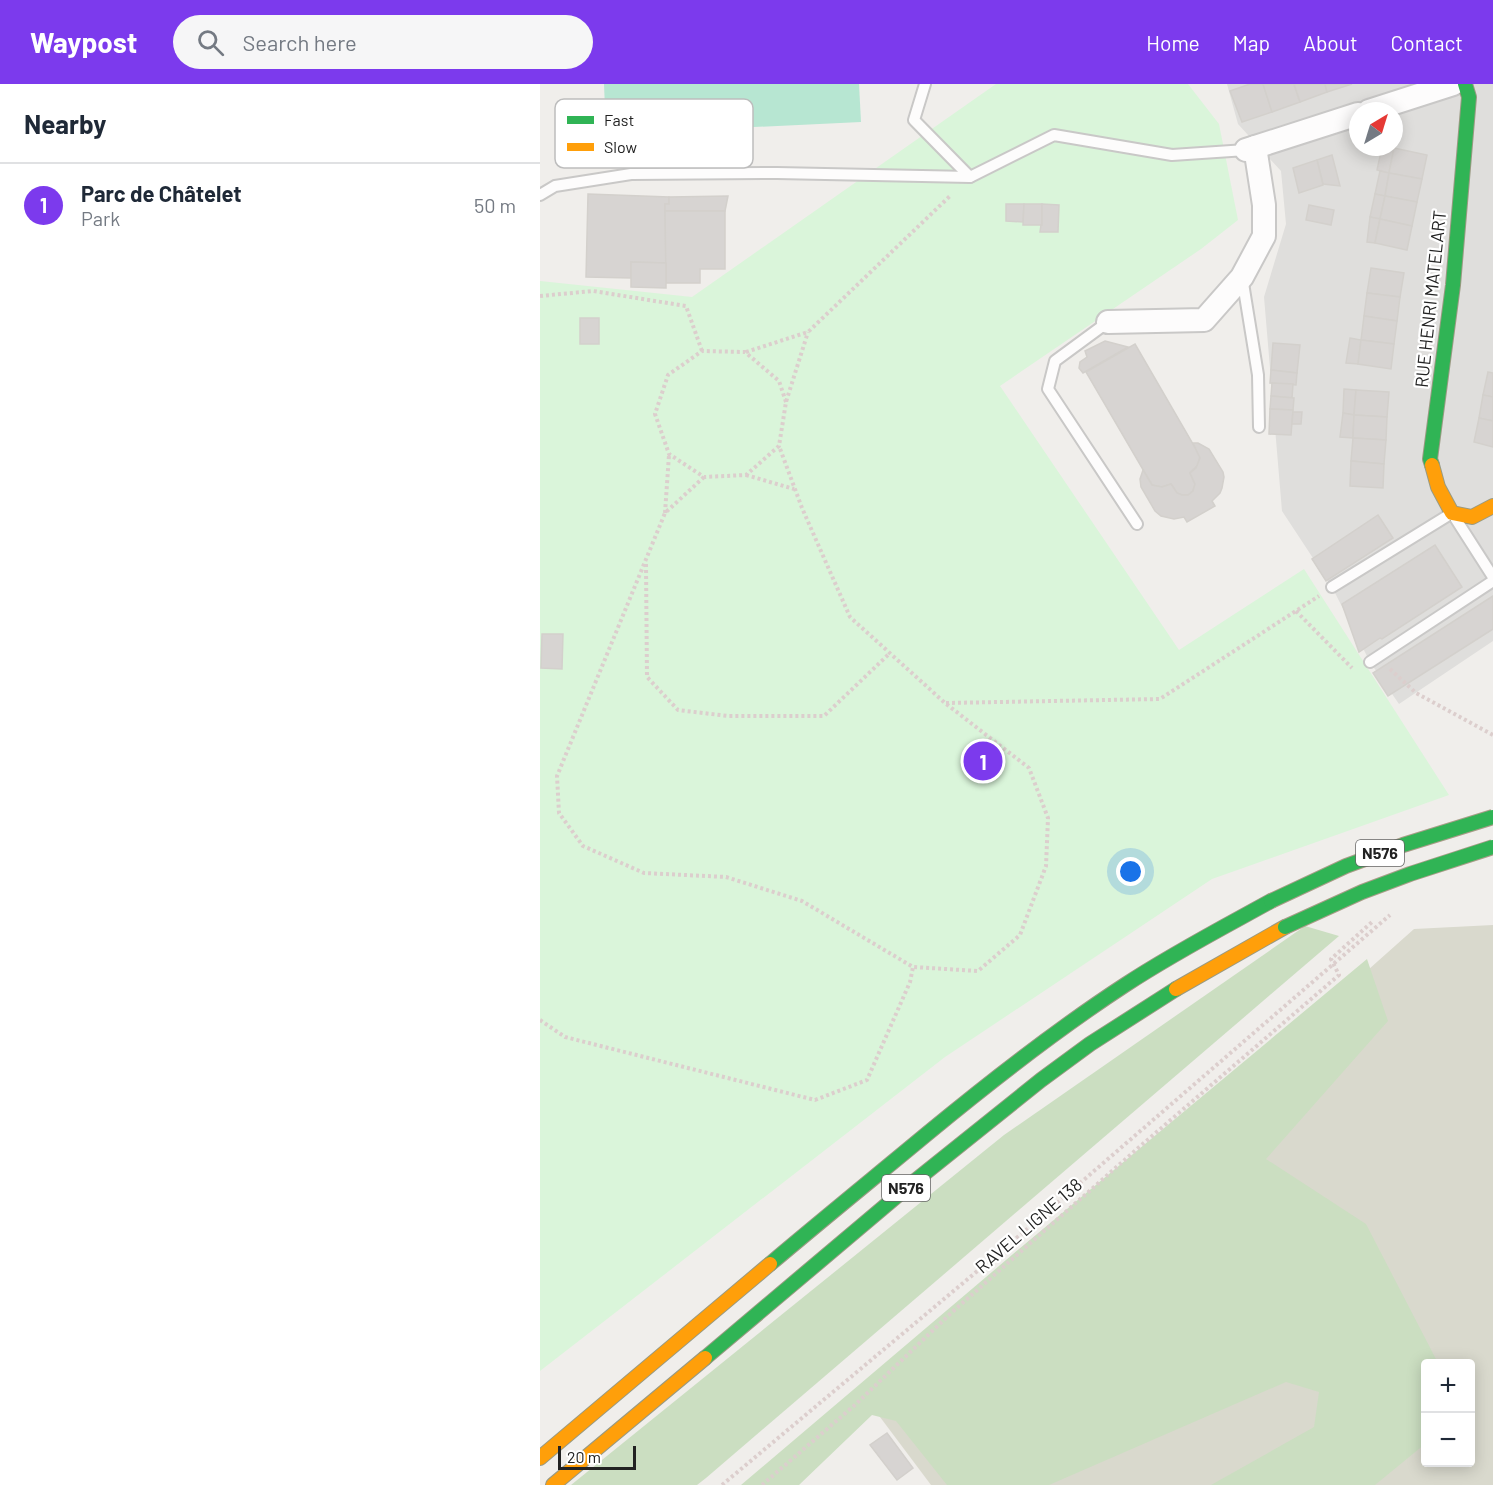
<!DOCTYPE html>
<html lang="en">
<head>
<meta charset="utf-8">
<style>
  :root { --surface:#fff; --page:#f6f6f7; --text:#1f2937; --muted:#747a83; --line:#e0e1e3; --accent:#7c3aed }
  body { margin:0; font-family:Barlow,sans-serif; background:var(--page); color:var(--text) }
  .controls { position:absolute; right:18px; bottom:18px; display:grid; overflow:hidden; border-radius:6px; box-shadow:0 3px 15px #0003 }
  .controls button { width:54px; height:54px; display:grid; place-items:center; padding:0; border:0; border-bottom:2px solid var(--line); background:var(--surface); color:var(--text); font:30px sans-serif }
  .compass { position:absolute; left:809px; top:18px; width:54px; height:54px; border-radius:50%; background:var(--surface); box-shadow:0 3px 15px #0003; rotate:38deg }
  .scale { position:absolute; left:18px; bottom:15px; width:78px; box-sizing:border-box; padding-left:6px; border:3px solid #222; border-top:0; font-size:16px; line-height:21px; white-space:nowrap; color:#222; -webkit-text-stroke:4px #fff; paint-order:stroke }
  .you { position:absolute; left:591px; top:788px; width:21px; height:21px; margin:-15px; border:4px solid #fff; border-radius:50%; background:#1a73e8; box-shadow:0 0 0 9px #1a73e833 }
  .badge { display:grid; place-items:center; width:39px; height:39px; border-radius:50%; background:var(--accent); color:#fff; font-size:20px; font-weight:700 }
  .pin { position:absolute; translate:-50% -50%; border:3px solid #fff; box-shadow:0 2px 6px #0006 }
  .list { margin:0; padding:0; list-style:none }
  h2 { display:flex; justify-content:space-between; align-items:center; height:78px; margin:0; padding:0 24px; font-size:26px }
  h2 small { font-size:20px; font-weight:400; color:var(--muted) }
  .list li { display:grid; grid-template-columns:39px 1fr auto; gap:18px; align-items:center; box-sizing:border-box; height:84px; padding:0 24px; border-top:2px solid var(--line) }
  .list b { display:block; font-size:22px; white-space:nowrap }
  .list p { margin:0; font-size:20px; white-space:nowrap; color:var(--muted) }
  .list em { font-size:20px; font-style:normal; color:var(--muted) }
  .icon { flex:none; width:33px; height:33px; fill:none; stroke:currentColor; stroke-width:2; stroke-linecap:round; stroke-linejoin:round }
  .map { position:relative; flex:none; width:953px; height:1401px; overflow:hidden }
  header { display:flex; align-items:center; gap:36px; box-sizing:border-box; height:84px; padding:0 30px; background:var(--accent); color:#fff }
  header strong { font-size:28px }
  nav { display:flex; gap:33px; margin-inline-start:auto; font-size:21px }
  .search { width:420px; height:54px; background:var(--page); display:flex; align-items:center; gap:15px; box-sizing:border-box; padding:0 21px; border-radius:33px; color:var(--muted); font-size:22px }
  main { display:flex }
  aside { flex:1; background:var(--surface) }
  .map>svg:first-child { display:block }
  .residential { fill:#dfdedc; fill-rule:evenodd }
  .construction { fill:#d9d9cd; fill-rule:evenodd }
  .forest { fill:#cbdec1 }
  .park { fill:#daf5da }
  .pitch { fill:#b7e6d2 }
  .building { fill:#d7d4d2; stroke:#d3d0cc; stroke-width:1.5 }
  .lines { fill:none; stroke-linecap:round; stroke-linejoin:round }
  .lane-casing { stroke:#c9c8c7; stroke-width:14 }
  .street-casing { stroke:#c9c8c7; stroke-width:26 }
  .fast-casing { stroke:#999a82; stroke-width:16 }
  .slow-casing { stroke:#999a82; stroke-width:16 }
  .path { stroke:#dccecd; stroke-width:4; stroke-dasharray:3 3; stroke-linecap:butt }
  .lane { stroke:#fdfcfc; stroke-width:10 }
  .street { stroke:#fdfcfc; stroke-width:22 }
  .fast { stroke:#30b455; stroke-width:14 }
  .slow { stroke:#ff9f0a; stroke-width:14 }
  .fast-bridge-casing { stroke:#a79c86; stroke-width:16; stroke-linecap:butt }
  .fast-bridge { stroke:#30b455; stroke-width:14 }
  .labels { text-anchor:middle; stroke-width:4.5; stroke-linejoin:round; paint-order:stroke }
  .shield { fill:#fff; stroke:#646464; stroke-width:1.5 }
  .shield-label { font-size:16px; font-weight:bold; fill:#222 }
  .street-label { font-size:18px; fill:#222; stroke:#fff }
  .key { fill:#fff; stroke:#bdbdbd; stroke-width:1.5 }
  .key-label { font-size:16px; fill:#222 }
</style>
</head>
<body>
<header>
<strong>Waypost</strong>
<div class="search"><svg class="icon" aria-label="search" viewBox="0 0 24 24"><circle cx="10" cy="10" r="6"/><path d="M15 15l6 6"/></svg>Search here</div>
<nav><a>Home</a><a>Map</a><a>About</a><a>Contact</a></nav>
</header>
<main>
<aside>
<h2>Nearby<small></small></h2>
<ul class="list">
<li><span class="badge">1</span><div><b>Parc de Châtelet</b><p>Park</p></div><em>50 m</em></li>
</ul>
</aside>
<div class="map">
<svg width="953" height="1401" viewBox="0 0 953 1401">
  <rect width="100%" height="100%" fill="#f0eeeb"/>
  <path class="residential" d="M687,0H953V557L859,620L830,578L792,503L742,427L724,213L746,140L741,87L698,40ZM818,27H854V63H818Z"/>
  <path class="construction" d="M953,841V1401H391L337,1329L600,1089L874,845ZM886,1280H930V1378H886Z"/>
  <g class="forest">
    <polygon points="765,842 799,852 166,1394 157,1401 31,1401 464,1051"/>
    <polygon points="827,875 848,937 726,1075 826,1140 898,1279 886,1280 885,1360 835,1401 671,1401 774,1343 779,1308 746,1298 509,1401 407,1401 356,1337 332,1331 259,1401 201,1401 479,1165"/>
  </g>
  <polygon class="park" points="456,0 648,0 679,40 698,136 661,165 460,302 639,566 764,485 909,711 672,795 405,973 0,1287 0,197 152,213"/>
  <polygon class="pitch" points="64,0 319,0 321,38 66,50"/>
  <g class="building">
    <polygon points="710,0 723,0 732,28 702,38 690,7"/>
    <polygon points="723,0 754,0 760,18 732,28"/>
    <polygon points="754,0 785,0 787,8 760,18"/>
    <polygon points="785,0 812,0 787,8"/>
    <polygon points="842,63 854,65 849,89 837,86"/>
    <polygon points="854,64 887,71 882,95 849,89"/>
    <polygon points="792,71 800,102 783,100 777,76"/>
    <polygon points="777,76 783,101 759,109 753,84"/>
    <polygon points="840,87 849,89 845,112 835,110"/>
    <polygon points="849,89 882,95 877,118 845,112"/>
    <polygon points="48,110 129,113 129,120 125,120 126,179 91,178 91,194 46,193"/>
    <polygon points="835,110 845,112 840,135 830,133"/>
    <polygon points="188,112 185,127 125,127 125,120 129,120 129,113"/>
    <polygon points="845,112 877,118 872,142 840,135"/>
    <polygon points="466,120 484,120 483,138 466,137"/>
    <polygon points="484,120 502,120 502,141 483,141"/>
    <polygon points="502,120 519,121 518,148 500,148 501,141 502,141"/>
    <polygon points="769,121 794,126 791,141 766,136"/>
    <polygon points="125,127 185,127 185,185 160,185 160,199 126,199"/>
    <polygon points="830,133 840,135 835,159 827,158"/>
    <polygon points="840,135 872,142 867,166 835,159"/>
    <polygon points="91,178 126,179 126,204 91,203"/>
    <polygon points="831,184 864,189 860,213 827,209"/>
    <polygon points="827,209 860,213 857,237 824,232"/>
    <polygon points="824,232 857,237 854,260 821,256"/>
    <rect x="40" y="234" width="19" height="26"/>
    <polygon points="810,254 821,256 818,280 806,279"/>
    <polygon points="821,256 854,260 851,285 818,280"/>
    <polygon points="565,257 588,263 543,289 539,284 540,278 547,273 545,267"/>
    <polygon points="733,259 760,261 757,289 731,286"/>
    <polygon points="595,260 660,372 658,381 650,389 655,400 653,407 648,411 642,411 637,409 631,400 622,403 612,401 546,288"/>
    <polygon points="731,286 757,289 756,301 730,299"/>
    <polygon points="948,288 953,289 953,313 943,311"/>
    <polygon points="732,299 753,300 752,314 731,312"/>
    <polygon points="804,305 816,306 814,331 803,329"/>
    <polygon points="816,306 849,308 847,333 814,331"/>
    <polygon points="943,311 953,313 953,337 939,334"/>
    <polygon points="731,312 754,314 753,326 730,325"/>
    <polygon points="730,325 753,326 751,351 729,350"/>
    <polygon points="753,328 762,328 761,340 752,340"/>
    <polygon points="803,329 814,331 813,354 800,353"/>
    <polygon points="814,331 847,333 846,356 813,354"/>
    <polygon points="939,334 953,337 953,363 934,358"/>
    <polygon points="813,354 846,356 844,380 811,377"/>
    <polygon points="653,359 658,359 669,365 683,388 684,393 682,404 680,409 672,417 675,422 647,438 644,433 634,435 621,432 615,427 601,403 600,395 603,386 612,401 622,403 631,400 637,409 642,411 648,411 653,407 655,400 650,389 656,384 660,374"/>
    <polygon points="811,377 844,380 843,404 810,402"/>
    <polygon points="838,431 853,454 786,497 772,475"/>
    <polygon points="895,461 922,503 842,555 840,554 819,568 802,520"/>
    <polygon points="953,512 953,545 848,612 833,589"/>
    <polygon points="2,550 23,550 22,585 1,584"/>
    <polygon points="347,1349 373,1384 357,1396 330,1361"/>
  </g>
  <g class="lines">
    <defs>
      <g id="lane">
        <polyline points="385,0 374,36 430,93"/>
        <polyline points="0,111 15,102 91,90 237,89 430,93 514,51 632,71 706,66"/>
        <polyline points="702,193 718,291 719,343"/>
        <polyline points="568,238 515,277 508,305 597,440"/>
        <polyline points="792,503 912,429 953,493"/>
        <polyline points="830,578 953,497"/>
      </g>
      <g id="street">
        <polyline points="829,27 913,0"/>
        <polyline points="706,66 818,30"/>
        <polyline points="568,238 664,236 702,193 724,152 724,121 715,63"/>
      </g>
      <g id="fast">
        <polyline points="892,381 890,375 913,201 929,13 925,0"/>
        <path d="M230,1180C282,1136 335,1093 388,1049C451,997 516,946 585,901C632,870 682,844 731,817"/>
        <polyline points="165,1274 370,1101 501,996 550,960 636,905"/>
      </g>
      <g id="slow">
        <polyline points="892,381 898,403 912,429 932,433 953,422"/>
        <polyline points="636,905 745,843"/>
        <polyline points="0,1374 230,1180"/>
        <polyline points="13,1401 165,1274"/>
      </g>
    </defs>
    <use href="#lane" class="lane-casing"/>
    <use href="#street" class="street-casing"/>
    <use href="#fast" class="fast-casing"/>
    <use href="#slow" class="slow-casing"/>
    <g class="path">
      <polyline points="0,212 53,207 146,222 162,267"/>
      <polyline points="206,268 268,248 410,112"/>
      <polyline points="246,318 239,297 205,268 162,267 128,291 115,330 129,370 164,393 206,391 239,362 246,318 268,248"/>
      <polyline points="206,391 254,405"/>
      <polyline points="164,393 125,429 17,692 19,729 43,762 104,789 186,793 262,817 373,883 438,887 480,851 506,782 508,734 489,684 405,619 310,533 262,424 239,362"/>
      <polyline points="125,429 129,371"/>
      <polyline points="106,480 107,593 138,626 188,632 284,632 350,569"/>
      <polyline points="756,527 812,584"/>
      <polyline points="850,585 876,609 953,651"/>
      <polyline points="406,619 620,615 779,512"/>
      <polyline points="0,936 25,953 275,1016 327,996 370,898 373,883"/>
      <polyline points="182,1401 472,1158 850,831"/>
      <polyline points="222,1401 316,1320 410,1230 597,1065 799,891 791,875 832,838"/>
    </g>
    <use href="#lane" class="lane"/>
    <use href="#street" class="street"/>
    <use href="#fast" class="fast"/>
    <use href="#slow" class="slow"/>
    <defs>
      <g id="fast-bridge">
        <polyline points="731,817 806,782 863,761 953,733"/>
        <polyline points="745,843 822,808 870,790 953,763"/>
      </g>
    </defs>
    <use href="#fast-bridge" class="fast-bridge-casing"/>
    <use href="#fast-bridge" class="fast-bridge"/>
  </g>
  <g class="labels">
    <g class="shield">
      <rect x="816" y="756" width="48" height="26" rx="4.5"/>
      <rect x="342" y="1091" width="48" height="26" rx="4.5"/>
    </g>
    <g class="shield-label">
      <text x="840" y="775">N576</text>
      <text x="366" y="1110">N576</text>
    </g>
    <g class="street-label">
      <text transform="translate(891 215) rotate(-84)" y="6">RUE HENRI MATELART</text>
      <text transform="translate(489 1142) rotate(-41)" y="6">RAVEL LIGNE 138</text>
    </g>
  </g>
  <rect x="15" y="15" width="198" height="69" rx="9" class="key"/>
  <rect x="27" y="32" width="27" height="8" fill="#30b455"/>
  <rect x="27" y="59" width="27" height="8" fill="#ff9f0a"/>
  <g class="key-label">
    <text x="64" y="42">Fast</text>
    <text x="64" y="69">Slow</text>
  </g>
</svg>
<div class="controls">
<button>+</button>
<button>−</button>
</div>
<svg class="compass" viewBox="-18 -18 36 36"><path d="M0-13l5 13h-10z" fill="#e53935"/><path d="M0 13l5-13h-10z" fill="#747a83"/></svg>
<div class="scale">20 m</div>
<div class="you"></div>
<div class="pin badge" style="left:443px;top:677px">1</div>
</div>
</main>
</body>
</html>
